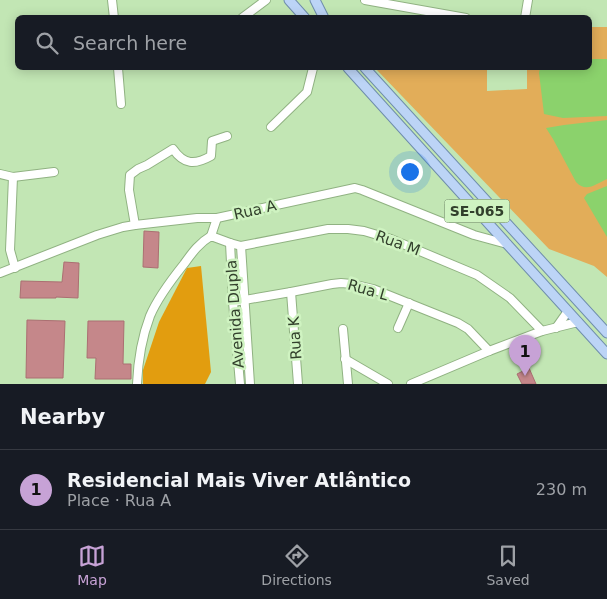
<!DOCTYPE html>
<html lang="en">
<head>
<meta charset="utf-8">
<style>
  :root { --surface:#171b24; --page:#20242c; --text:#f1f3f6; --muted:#9ea1a6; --line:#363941; --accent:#c7a2d6 }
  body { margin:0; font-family:"DejaVu Sans",sans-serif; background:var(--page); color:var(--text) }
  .you { position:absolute; left:409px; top:171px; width:18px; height:18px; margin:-12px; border:4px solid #fff; border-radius:50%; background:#1a73e8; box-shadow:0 0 0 8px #1a73e833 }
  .badge { display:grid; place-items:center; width:32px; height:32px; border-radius:50%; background:var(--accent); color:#111; font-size:16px; font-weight:700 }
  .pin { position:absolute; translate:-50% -41px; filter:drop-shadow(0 1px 2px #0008) }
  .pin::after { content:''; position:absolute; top:26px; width:18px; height:15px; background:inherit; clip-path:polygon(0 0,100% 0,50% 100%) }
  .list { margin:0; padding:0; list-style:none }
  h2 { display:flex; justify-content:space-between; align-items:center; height:65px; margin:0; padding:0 20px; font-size:21px }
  h2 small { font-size:16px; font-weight:400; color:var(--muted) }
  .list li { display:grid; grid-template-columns:32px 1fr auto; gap:15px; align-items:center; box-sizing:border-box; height:80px; padding:0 20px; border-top:1px solid var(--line) }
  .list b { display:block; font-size:19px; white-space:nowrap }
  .list p { margin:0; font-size:16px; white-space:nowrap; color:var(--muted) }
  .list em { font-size:16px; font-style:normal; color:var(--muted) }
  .icon { flex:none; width:28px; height:28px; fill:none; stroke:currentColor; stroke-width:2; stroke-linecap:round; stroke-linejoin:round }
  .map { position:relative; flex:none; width:607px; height:384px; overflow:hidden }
  .search { position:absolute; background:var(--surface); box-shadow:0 2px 12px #0003; left:15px; right:15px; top:15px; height:55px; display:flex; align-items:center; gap:12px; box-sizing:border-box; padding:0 18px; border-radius:8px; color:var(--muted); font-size:19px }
  .sheet { height:145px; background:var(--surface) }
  nav { display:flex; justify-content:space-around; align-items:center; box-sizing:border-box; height:70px; border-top:1px solid var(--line); background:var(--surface); font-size:14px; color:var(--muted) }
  nav a { display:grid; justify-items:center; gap:2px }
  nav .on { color:var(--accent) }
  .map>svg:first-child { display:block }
  .green { fill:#e2ad59 }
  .forest { fill:#e29d0f }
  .water { fill:#8bd26c }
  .building { fill:#c5878a; stroke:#ab6f72 }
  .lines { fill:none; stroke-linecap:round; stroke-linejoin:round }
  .minor-casing { stroke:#90b282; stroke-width:10 }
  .major-casing { stroke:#6f8eab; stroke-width:11 }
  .minor { stroke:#fff; stroke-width:8 }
  .major { stroke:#bcd4f6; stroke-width:9 }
  .labels { text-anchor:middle; stroke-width:5; stroke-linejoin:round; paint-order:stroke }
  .shield { fill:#cff3c1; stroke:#617659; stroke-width:1 }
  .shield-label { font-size:14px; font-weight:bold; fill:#32402c }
  .street-label { font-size:15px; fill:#32402c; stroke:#cff3c1 }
</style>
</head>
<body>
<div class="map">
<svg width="607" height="384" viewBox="0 0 607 384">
  <rect width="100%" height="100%" fill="#c2e6b4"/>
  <polygon class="green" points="590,27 607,27 607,277 594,266 549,249 375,68 487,68 487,91 527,89 527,68 590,68"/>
  <polygon class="forest" points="201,266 211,372 205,384 143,384 143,370 159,322 187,268"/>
  <g class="water">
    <polygon points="590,59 607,59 607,116 563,118 544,114 539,73 540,68 590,68"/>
    <path d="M607,120V179C596,184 586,193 576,182L553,139L546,128L564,125Z"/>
    <polygon points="607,186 607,237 584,198 587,194"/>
  </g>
  <g class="building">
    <polygon points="144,231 159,232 158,268 143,267"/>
    <polygon points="64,262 79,263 78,298 56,297 56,298 20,298 21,281 62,282"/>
    <polygon points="27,320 65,321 63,378 26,378"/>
    <polygon points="88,321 124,321 123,364 131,364 131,379 95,379 96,358 87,358"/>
    <polygon points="529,368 536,384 522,384 517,374"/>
  </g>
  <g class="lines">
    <defs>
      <g id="minor">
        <polyline points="112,0 114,18"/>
        <polyline points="365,0 466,18"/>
        <polyline points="242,18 266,0"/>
        <polyline points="525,18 528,0"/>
        <polyline points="118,68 121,104"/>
        <polyline points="271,127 307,92 313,68"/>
        <polyline points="0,174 13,177 54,172"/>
        <polyline points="13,177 10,250 15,268"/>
        <path d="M135,225L129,190L130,175L138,169L147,165L173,149C184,165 195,165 211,156L212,141L227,136"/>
        <polyline points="211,236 217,218"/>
        <polyline points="230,243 233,302 240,384"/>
        <polyline points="241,246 250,384"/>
        <polyline points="0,273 97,235 123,227 135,225 197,218 217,218 355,188 362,190 474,235 507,244"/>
        <polyline points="291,292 298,384"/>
        <polyline points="233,302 291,292 332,284 341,283 352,284 373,289 458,323 468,329 489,351"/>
        <polyline points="398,328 409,303"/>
        <polyline points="556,328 568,311"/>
        <polyline points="343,329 348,384"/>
        <polyline points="345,359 388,384"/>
        <path d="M137,384C138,361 142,337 150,316C158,297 172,279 184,264C192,253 199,243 211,236L230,243L241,246L328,229H348L364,231L391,239L477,275L510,298L542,331"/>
        <polyline points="411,384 489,351 542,331 578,322"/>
      </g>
      <g id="major">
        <polyline points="289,0 305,18"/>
        <polyline points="315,0 324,18"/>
        <polyline points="348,68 507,244 607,354"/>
        <polyline points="365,68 607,333"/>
      </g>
    </defs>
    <use href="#minor" class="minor-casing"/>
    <use href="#major" class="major-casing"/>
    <use href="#minor" class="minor"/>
    <use href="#major" class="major"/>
  </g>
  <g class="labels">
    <rect class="shield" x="444.5" y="199.5" width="65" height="23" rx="4"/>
    <g class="shield-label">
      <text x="477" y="216">SE-065</text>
    </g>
    <g class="street-label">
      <text transform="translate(255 210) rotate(-13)" y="5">Rua A</text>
      <text transform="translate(398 243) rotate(20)" y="5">Rua M</text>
      <text transform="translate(368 290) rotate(16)" y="5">Rua L</text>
      <text transform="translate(235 314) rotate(-94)" y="5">Avenida Dupla</text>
      <text transform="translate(295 338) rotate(-94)" y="5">Rua K</text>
    </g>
  </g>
</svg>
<div class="you"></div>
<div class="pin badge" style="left:525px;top:376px">1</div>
<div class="search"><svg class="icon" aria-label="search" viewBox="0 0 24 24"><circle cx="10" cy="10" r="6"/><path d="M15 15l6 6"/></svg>Search here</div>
</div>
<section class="sheet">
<h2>Nearby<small></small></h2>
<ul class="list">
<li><span class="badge">1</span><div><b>Residencial Mais Viver Atlântico</b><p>Place · Rua A</p></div><em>230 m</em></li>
</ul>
</section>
<nav>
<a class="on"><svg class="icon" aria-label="map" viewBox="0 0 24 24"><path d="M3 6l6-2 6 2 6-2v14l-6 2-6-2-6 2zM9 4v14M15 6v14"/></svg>Map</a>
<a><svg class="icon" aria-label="directions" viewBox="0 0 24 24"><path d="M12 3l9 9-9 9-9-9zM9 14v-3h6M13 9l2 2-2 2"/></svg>Directions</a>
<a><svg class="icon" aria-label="saved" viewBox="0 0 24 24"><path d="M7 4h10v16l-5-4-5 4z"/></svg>Saved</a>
</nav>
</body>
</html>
